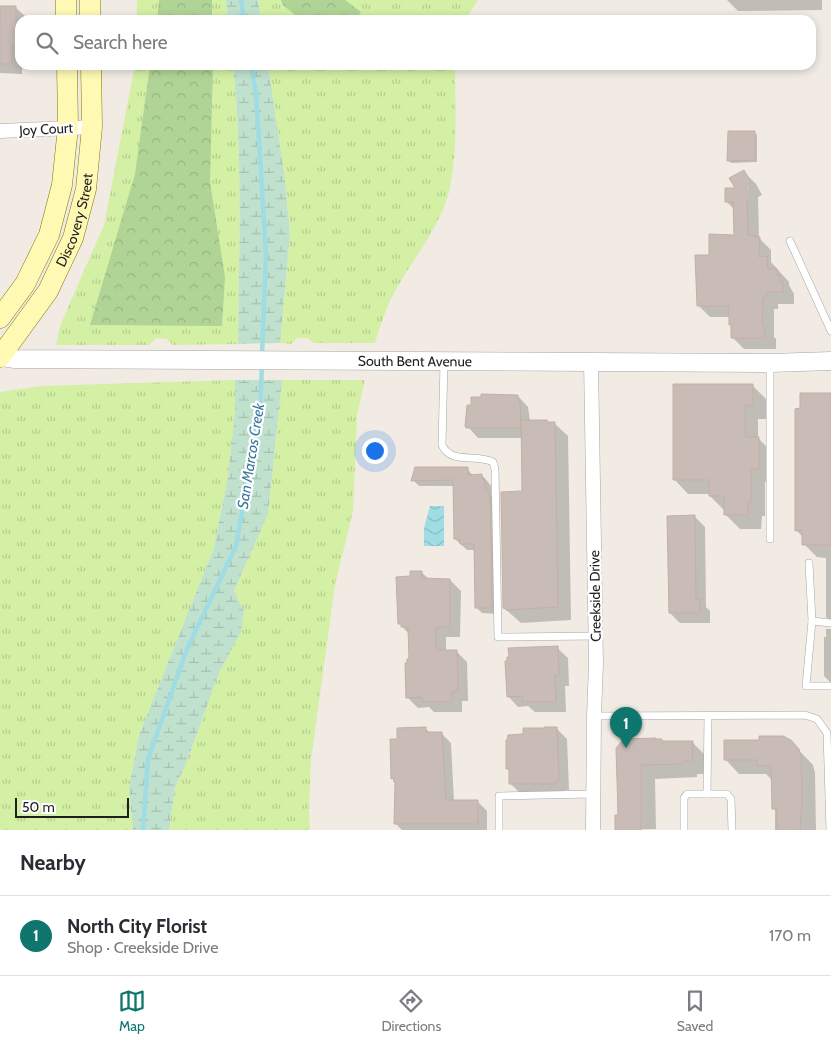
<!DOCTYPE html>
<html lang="en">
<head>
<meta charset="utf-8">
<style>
  :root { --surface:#fff; --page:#f7f7f7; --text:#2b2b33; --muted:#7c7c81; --line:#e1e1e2; --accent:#0f766e }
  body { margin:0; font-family:Cabin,sans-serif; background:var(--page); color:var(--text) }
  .scale { position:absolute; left:15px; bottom:12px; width:114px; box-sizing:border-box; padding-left:5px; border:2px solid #1f1f1f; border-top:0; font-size:14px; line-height:18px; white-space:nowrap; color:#1f1f1f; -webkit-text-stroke:4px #fff; paint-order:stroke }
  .you { position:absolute; left:374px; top:450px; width:18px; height:18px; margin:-12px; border:4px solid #fff; border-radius:50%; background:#1a73e8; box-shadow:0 0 0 8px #1a73e833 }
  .badge { display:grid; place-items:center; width:32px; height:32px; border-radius:50%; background:var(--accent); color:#fff; font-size:16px; font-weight:700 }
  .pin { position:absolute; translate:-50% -41px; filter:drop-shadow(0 1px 2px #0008) }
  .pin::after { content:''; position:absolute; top:26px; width:18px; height:15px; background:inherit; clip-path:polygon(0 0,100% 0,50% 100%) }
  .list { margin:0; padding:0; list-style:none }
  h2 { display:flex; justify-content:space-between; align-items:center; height:65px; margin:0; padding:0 20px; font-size:21px }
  h2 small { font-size:16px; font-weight:400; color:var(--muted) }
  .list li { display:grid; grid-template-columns:32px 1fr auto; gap:15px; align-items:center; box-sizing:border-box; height:80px; padding:0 20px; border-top:1px solid var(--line) }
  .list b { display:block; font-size:19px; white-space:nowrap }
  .list p { margin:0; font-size:16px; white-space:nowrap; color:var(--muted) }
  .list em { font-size:16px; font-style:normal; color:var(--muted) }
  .icon { flex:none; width:28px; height:28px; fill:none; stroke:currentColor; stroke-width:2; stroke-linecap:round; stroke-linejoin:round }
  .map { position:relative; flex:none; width:831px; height:830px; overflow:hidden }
  .search { position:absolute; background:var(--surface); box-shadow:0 2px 8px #0003; left:15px; right:15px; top:15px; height:55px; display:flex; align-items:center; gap:12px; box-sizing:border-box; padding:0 18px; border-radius:15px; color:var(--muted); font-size:19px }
  .sheet { height:145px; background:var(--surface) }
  nav { display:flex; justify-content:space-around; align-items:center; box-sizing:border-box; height:70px; border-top:1px solid var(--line); background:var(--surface); font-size:14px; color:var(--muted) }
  nav a { display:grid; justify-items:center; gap:2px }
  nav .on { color:var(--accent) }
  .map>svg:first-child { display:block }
  .grass { fill:url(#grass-tufts) }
  .forest { fill:url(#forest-crowns) }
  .wetland { fill:url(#wetland-marsh) }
  .water { fill:url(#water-waves) }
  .shadow { fill:#0003; fill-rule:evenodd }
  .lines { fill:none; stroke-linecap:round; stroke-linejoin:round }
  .stream { stroke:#a0dce3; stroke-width:4.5 }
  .building { fill:#c9bcb7; stroke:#c4afa5 }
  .service-casing { stroke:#a6a6a6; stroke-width:8 }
  .minor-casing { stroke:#a6a6a6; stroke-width:15 }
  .tertiary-casing { stroke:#a6a6a6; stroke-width:19 }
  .secondary-casing { stroke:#7c7a00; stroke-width:21 }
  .service { stroke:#fff; stroke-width:7 }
  .minor { stroke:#fff; stroke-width:14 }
  .tertiary { stroke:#fff; stroke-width:18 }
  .secondary { stroke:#fff9b4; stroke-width:20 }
  .labels { text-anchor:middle; stroke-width:4.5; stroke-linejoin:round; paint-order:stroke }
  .street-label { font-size:14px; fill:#1f1f1f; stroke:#fff }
  .water-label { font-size:15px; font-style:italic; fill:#3a7aa0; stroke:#fff }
</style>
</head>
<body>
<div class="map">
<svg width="831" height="830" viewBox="0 0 831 830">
  <defs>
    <pattern id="grass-tufts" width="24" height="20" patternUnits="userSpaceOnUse" patternTransform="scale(1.25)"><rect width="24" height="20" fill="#d3f0a5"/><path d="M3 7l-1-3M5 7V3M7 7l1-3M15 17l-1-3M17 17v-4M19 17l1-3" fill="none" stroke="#b5cd8e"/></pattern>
    <pattern id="forest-crowns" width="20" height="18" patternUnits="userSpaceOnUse" patternTransform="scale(1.25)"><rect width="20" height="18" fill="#b0d495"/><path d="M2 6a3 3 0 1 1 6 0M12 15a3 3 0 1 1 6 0" fill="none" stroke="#97b680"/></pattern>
    <pattern id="wetland-marsh" width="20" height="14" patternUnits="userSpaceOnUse" patternTransform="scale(1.25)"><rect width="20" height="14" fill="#c0e1cd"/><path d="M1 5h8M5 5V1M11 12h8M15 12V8" fill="none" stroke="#a5c1b0"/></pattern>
    <pattern id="water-waves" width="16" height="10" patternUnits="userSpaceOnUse" patternTransform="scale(1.25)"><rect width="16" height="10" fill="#a0dce3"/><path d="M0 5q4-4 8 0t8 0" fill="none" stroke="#89bcc2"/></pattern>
  </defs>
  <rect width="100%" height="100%" fill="#f1ebe4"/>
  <g class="grass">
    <polygon points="137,0 226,0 228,20 137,20"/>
    <polygon points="258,0 478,0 465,20 261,20"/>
    <path d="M135,65H233C243,158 239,251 238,344L173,345L167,339L156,338L149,345H56L60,326L104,225Z"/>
    <path d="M268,65H455C455,105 458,148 450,188C441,227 413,258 394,293C386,308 380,326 375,343H313L308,338H297L291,344L280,343L290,235L285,179Z"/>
    <polygon points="235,380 235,412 228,476 214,548 139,735 129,788 133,830 0,830 0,392 41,386"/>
    <polygon points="282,380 365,380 357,415 353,511 335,585 311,760 309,812 310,830 169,830 175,788 187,761 219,673 241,632 244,611 234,591 268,514"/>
  </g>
  <g class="forest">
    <polygon points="159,0 212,0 212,20 157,20"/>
    <polygon points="281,0 345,0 361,12 355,20 301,20 283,5"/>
    <polygon points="150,65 213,65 210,182 225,277 222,326 90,325 135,174"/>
  </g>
  <g class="wetland">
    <polygon points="226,0 258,0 261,20 228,20"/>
    <path d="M233,65H268L285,179L290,235L280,343L238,344C239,251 243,158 233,65Z"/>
    <polygon points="235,380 282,380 268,514 234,591 244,611 241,632 219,673 187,761 175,788 169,830 133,830 129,788 139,735 214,548 228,476 235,412"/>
  </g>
  <polygon class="water" points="430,506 444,506 444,546 424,546 424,528"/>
  <g class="shadow">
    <polygon points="727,0 822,0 822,10 738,11"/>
    <polygon points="0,7 15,7 26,17 26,20 20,20 20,65 22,65 22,74 0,73"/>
    <polygon points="754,132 757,135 757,162 731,163 728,160"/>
    <path d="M744,172L756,184L762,195L758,197L759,238L771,250V262L789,282V285L794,294V304H778V309H774V337L776,339V349H744L732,337L730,317H710L698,305L710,256L735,236V210L726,201L737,189ZM746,182H748V203L746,201Z"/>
    <polygon points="752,385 766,399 766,419 758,419 758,438 772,452 772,482 765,482 765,516 762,516 761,529 740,529 726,515 724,510 710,496 710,494 688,494 674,479"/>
    <polygon points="831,395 831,621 826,617 826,558 817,557 804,544 804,538 797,531 796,410 801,409"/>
    <polygon points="518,396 528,407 530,421 554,423 568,436 571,620 521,623 504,608 523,492 523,438 478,438 468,427"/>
    <polygon points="467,468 473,476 482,475 488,482 491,486 491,495 496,500 498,614 482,613 476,607 476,550 467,550 455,539 454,486 419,486 413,480"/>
    <polygon points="694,516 705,527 706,607 710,611 710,623 680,623 670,613"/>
    <polygon points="421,572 429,579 450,580 461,591 460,637 446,637 446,651 456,651 467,662 468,701 462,701 462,712 434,712 429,707 418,708 407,697 410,660 409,634 399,623 411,577"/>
    <polygon points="826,629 831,629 831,683 824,676 824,637 826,637"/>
    <polygon points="557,648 568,658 569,686 565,686 566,712 535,712 528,706 518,707 508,696"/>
    <polygon points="425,728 430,733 441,733 451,743 454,802 478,802 487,811 487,830 402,830 396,824 397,783 392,778 398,740"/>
    <polygon points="556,728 567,739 569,790 565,790 565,794 521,794 511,784 510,771 507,769"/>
    <polygon points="790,741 813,765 815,773 816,830 775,830 775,810 773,808 772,780 766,774 739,774 725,759"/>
    <polygon points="663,742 692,742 706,756 706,774 697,774 697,777 655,779 656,829 616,830 619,816 617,749"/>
  </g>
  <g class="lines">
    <g class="stream">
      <polyline points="241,0 244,20"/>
      <polyline points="251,65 256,93 266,254 262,356"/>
      <polyline points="143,830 148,759 187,649 236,546 260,411 262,364"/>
    </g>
  </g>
  <g class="building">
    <polygon points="0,6 16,6 16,26 20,26 20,46 12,46 12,64 0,64"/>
    <polygon points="728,131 755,131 755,160 727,161"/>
    <polygon points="744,170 751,183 747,185 748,235 760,237 759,257 767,256 768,269 777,269 777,275 780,275 780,281 783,281 783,292 767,292 767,297 763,297 762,325 764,325 765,338 731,338 731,325 729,325 729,306 697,306 695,255 709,255 709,234 734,235 733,202 725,202 725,188 735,188 729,178"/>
    <polygon points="673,384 753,384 753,405 745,405 745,437 759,437 759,469 751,469 751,503 748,503 748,515 724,515 724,496 709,496 709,480 673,480"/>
    <polygon points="800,393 831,393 831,545 802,545 802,530 795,531 795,409 800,408"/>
    <polygon points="481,394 518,395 518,400 520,401 521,428 466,428 465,426 467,405 471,405 471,397 481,397"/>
    <polygon points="521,420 547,420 548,422 555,422 558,607 506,610 506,609 503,608 501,492 522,491"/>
    <polygon points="415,467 468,467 468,475 482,474 482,479 485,479 485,491 490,492 492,608 475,608 474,544 460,544 460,539 454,539 453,480 411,481"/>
    <polygon points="695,515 696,600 700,599 700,613 669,613 667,516"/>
    <polygon points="410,571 422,571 422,578 450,579 450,627 436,627 436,650 457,650 458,691 452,691 452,702 423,702 422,697 406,698 405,663 407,663 407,659 409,659 408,627 401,627 401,624 398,624 396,577 410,576"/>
    <polygon points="558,646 559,675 555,676 556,702 523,702 522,696 507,697 505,661 507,661 507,657 509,657 508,648"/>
    <polygon points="426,727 426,732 442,732 446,800 478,800 478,824 394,824 395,782 394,782 393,778 391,779 390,739 397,739 397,728"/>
    <polygon points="544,727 557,727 559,780 555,780 555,784 509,784 509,769 506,769 506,740 507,740 508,735 523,734 523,728 544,728"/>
    <polygon points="759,736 783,736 791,740 799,749 801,758 802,800 800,830 777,830 777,809 772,809 771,766 757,766 757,760 724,760 724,740 759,740"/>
    <polygon points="656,738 656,739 662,739 662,741 693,741 692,761 683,761 683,764 641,765 641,830 615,830 615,815 618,815 616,748 624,739"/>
  </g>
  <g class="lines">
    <defs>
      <g id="service">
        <polyline points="790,241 831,331"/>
        <path d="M444,362L442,445C451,465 476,453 493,462L495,469L498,637L596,636"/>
        <polyline points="770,539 770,364"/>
        <polyline points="809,563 812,621 831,623"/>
        <polyline points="812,621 806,686 831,686"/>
        <polyline points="594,716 805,715 817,719 827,733 830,830"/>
        <polyline points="707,794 708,716"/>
        <polyline points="499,830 499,796 593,794"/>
        <polyline points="684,830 684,798 687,794 727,794 731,799 732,830"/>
      </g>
      <g id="minor">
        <polyline points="0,131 92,127"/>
        <polyline points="591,361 596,664 594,716 593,830"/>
      </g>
      <g id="tertiary">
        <path id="s1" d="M0,357L15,359L770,363L831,361"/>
      </g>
      <g id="secondary">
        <polyline points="66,0 66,20"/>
        <polyline points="90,0 90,20"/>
        <polyline points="0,318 25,284 49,235 62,185 68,127 67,65"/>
        <path id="s2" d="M0,357L48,291L73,238L86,189L92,127L91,65"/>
      </g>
    </defs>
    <use href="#service" class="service-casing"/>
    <use href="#minor" class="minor-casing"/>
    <use href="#tertiary" class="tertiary-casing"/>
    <use href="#secondary" class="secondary-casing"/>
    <use href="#service" class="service"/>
    <use href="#minor" class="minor"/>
    <use href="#tertiary" class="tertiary"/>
    <use href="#secondary" class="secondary"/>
  </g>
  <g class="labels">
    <g class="street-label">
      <text transform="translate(46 129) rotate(-3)" y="5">Joy Court</text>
      <text dy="5" stroke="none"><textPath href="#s2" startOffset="158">Discovery Street</textPath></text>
      <text dy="5" stroke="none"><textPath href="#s1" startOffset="415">South Bent Avenue</textPath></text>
      <text transform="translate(595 596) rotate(-91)" y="5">Creekside Drive</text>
    </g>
    <g class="water-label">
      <text transform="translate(251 456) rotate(-81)" y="5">San Marcos Creek</text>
    </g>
  </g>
</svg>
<div class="scale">50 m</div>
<div class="you"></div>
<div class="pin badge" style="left:626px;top:748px">1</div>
<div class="search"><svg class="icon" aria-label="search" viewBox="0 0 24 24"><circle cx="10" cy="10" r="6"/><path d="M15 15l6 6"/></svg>Search here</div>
</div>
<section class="sheet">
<h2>Nearby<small></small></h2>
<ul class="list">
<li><span class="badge">1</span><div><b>North City Florist</b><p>Shop · Creekside Drive</p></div><em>170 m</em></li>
</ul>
</section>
<nav>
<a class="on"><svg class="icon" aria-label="map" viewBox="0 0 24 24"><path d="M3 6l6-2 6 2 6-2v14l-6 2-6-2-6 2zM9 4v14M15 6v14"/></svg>Map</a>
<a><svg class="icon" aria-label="directions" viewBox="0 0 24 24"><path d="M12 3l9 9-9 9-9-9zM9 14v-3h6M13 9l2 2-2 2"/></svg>Directions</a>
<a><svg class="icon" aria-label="saved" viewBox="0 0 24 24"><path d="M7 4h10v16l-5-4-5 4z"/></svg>Saved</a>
</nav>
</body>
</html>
